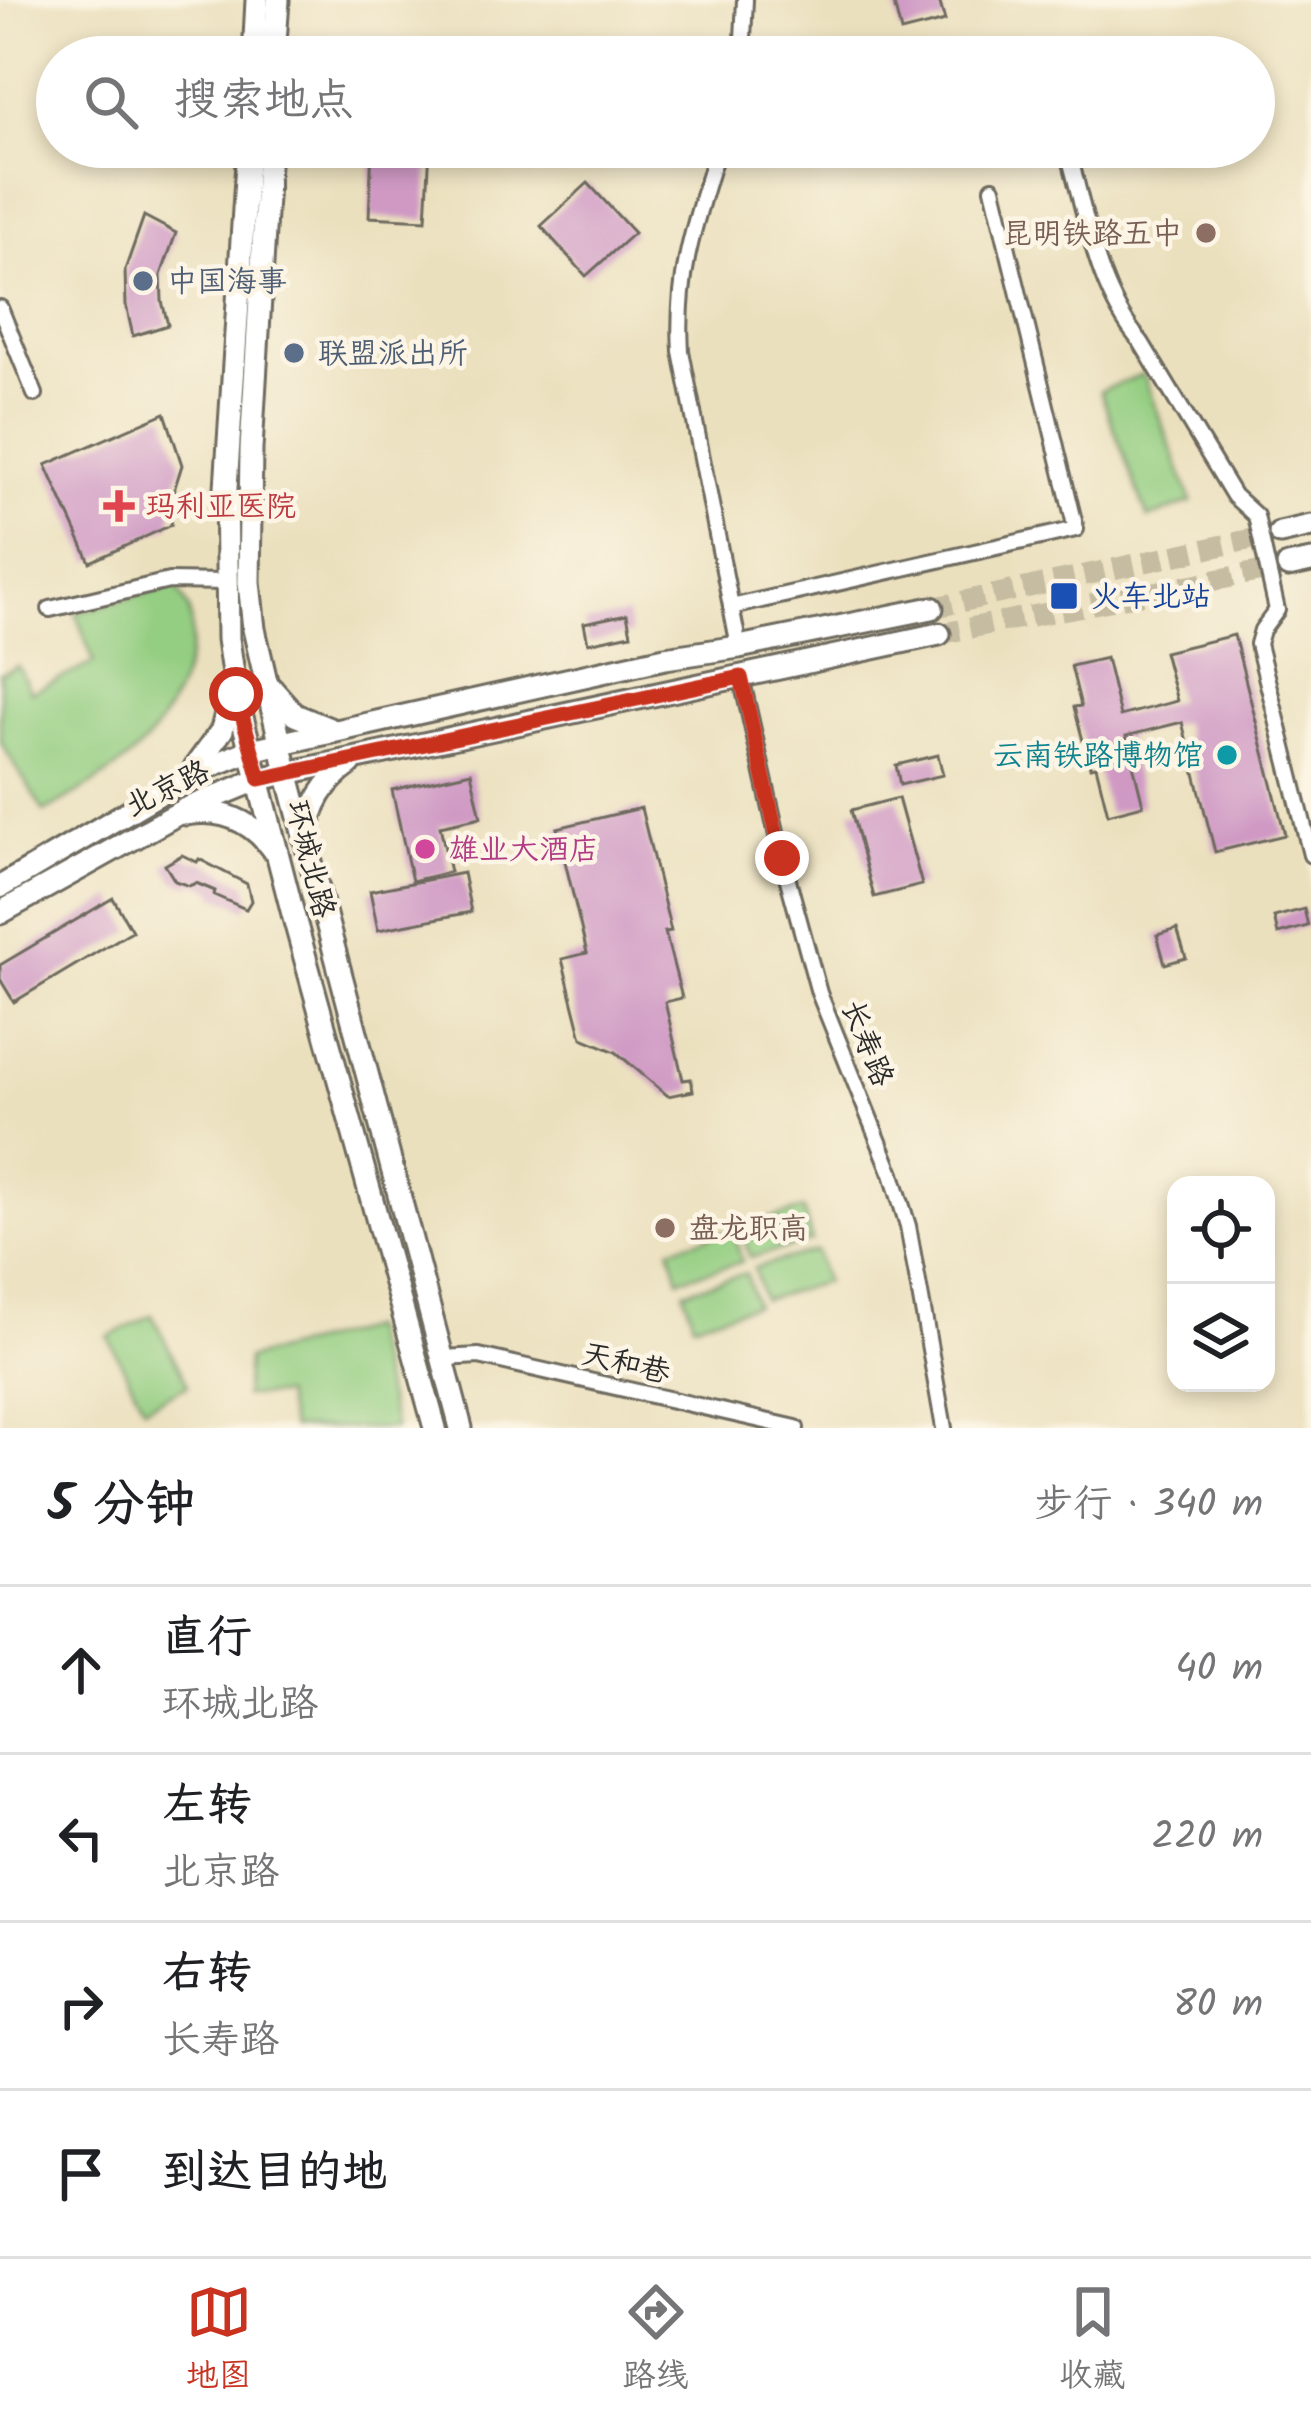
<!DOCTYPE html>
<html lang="zh">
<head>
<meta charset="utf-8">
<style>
  :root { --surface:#fff; --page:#f2f2f2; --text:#202124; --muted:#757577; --line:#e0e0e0; --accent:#c8321e }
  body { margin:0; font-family:Kalam,"LXGW WenKai TC",sans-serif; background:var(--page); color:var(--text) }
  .controls { position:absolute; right:36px; bottom:36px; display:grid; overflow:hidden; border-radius:24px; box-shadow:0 6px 18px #0003 }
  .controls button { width:108px; height:108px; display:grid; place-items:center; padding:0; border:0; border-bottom:3px solid var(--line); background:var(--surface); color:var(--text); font:60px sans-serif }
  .stop { position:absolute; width:36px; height:36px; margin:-27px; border:9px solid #c8321e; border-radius:50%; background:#fff }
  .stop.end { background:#c8321e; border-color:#fff; box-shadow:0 3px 12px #0008 }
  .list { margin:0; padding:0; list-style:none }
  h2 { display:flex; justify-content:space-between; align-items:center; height:156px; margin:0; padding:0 48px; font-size:51px }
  h2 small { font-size:39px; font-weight:400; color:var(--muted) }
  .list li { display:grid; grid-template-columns:78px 1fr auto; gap:36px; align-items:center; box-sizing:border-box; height:168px; padding:0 48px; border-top:3px solid var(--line) }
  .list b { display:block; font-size:45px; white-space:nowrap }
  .list p { margin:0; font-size:39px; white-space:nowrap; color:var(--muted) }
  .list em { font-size:39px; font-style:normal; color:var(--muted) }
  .icon { flex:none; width:66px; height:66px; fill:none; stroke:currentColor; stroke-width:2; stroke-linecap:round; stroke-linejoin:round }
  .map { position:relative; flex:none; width:1311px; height:1428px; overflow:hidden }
  .search { position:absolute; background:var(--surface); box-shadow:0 6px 18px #0003; left:36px; right:36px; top:36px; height:132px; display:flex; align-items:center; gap:30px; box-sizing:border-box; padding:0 42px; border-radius:66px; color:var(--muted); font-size:45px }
  .sheet { height:828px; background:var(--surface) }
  nav { display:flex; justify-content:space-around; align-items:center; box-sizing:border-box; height:168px; border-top:3px solid var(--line); background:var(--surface); font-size:33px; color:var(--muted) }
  nav a { display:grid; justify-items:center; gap:6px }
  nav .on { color:var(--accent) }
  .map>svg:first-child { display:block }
  .green { fill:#94ce82; stroke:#607c56; stroke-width:3 }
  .building { fill:#cf99c4 }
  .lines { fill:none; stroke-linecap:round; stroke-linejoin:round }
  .primary-tunnel { stroke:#c5bca1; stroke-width:21; stroke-dasharray:21 10; stroke-linecap:butt }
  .street-casing { stroke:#6e6a5e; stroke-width:20 }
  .primary-casing { stroke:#6e6a5e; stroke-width:27 }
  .street { stroke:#fff; stroke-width:14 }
  .primary { stroke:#fff; stroke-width:21 }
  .route { stroke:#c8321e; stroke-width:15 }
  .education-dot { fill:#8d6e63; stroke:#fcf5e5; stroke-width:4.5 }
  .service-dot { fill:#5c6f8a; stroke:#fcf5e5; stroke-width:4.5 }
  .health-dot { fill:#e0444e; stroke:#fcf5e5; stroke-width:4.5 }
  .transit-dot { fill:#1a4fb4; stroke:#fcf5e5; stroke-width:4.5 }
  .culture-dot { fill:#0f9aa8; stroke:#fcf5e5; stroke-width:4.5 }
  .hotel-dot { fill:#d1479c; stroke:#fcf5e5; stroke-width:4.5 }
  .labels { text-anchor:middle; stroke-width:9; stroke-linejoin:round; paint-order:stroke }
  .education-label { font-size:30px; fill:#785e54; stroke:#fcf5e5; text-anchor:end }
  .service-label { font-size:30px; fill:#4e5e75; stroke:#fcf5e5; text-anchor:start }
  .health-label { font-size:30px; fill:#be3a42; stroke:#fcf5e5; text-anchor:start }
  .transit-label { font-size:30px; fill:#164399; stroke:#fcf5e5; text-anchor:start }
  .culture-label { font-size:30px; fill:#0d838f; stroke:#fcf5e5; text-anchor:end }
  .street-label { font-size:30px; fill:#2b2b2b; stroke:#fcf5e5 }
  .hotel-label { font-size:30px; fill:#b23c85; stroke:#fcf5e5; text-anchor:start }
</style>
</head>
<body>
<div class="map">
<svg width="1311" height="1428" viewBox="0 0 1311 1428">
  <rect width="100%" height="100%" fill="#fcf5e5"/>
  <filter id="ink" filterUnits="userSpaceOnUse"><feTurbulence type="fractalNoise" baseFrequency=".00833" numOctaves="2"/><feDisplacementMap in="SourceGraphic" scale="24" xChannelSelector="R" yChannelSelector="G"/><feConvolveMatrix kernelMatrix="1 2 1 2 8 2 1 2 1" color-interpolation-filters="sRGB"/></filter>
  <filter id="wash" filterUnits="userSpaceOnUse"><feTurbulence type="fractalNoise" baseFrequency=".004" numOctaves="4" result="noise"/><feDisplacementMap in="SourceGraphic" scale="48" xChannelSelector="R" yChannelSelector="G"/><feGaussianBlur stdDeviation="2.7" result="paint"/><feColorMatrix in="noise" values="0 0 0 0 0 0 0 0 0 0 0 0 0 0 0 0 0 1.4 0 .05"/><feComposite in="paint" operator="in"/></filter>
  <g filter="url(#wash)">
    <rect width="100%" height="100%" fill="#ebe0be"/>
    <g class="green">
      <polygon points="1143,374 1192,502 1148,518 1100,391"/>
      <path d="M176,585C180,594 186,602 189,611C201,652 168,721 139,749C111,776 77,793 44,812L0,741V673L18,666L31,692L94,663L76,613Z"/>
      <polygon points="803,1209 812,1241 750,1258 741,1227"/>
      <polygon points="733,1230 742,1262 679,1279 670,1248"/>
      <polygon points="816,1251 825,1282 763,1300 754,1268"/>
      <polygon points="746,1273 755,1305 693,1323 684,1291"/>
      <polygon points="152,1315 188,1385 144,1407 108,1337"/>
      <polygon points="368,1328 395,1428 291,1428 283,1395 244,1396 247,1359"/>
    </g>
    <g id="blocks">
      <g class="building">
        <polygon points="893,0 939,0 945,21 901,32"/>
        <polygon points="649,49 650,57 605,57 605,54"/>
        <polygon points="372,147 430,147 426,220 369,217"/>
        <polygon points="484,147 539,147 540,154 485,161"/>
        <polygon points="588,183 634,233 586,276 541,226"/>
        <polygon points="144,216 176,233 161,275 162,301 168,325 133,336 126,305 125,270"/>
        <polygon points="165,413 182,465 175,487 171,525 90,562 46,465"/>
        <polygon points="627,614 631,634 588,643 584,623"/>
        <polygon points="1234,635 1285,835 1215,852 1182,722 1126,736 1143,805 1108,814 1096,766 1090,767 1074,707 1081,706 1071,666 1106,658 1120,716 1177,701 1164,652"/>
        <polygon points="938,755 943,775 900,785 896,765"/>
        <polygon points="471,772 481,817 440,826 450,872 412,881 392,790"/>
        <polygon points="898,798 922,885 874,897 851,810"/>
        <polygon points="641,808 671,931 665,932 682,998 665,1002 683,1080 691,1079 693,1091 668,1096 616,1052 582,1038 562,959 587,953 557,828"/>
        <polygon points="182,855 197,862 199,859 247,884 251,901 246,909 214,895 215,891 196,883 189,886 175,881 165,865"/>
        <polygon points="463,873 471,912 378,930 370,891"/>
        <polygon points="113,898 132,931 14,1002 0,979 0,965"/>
        <polygon points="1304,909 1308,926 1278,934 1274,917"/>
        <polygon points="1177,929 1186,958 1165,964 1157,935"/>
      </g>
    </g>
  </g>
  <g filter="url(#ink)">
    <use href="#blocks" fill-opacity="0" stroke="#6e6a5e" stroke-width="3"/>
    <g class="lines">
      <g class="primary-tunnel">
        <polyline points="932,608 1280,533"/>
        <polyline points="939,634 1288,566"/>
      </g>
      <defs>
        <g id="street">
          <polyline points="742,57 745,0"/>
          <path d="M718,147C696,220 676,273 681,351L739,647"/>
          <path d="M1070,159C1087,220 1098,293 1141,342L1234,496L1256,516L1277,610L1262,630L1258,644L1311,855"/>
          <polyline points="0,308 35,394"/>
          <polyline points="731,607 1076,529 993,188"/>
          <polyline points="50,609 169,581 224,582"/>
          <polyline points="741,677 782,858 819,993 892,1174 908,1226 944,1428"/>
          <polyline points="443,1358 479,1356 796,1428"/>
        </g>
        <g id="primary">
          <polyline points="254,57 257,0"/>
          <polyline points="274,57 278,0"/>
          <polyline points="248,147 226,488 228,639 236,694 293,914 435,1428"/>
          <polyline points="269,147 251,449 249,582 254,629 287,772 461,1428"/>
          <polyline points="1280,533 1311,526"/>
          <polyline points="1288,566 1311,561"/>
          <polyline points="271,688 295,715 332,730"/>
          <polyline points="195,767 222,730 232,689"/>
          <path d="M186,814C222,808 252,821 273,850"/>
          <path d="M307,837C310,805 324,782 350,764"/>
          <polyline points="0,887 196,772 251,750 665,658 739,647 932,608"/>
          <polyline points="0,913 186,809 259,779 939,634"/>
        </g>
      </defs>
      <use href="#street" class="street-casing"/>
      <use href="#primary" class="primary-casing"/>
      <use href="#street" class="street"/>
      <use href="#primary" class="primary"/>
    </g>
  </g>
  <g class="lines" filter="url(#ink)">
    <polyline class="route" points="236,694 260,779 741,677 782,858"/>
  </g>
  <g class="education-dot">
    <circle cx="1206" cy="233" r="12"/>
    <circle cx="665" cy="1228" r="12"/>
  </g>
  <g class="service-dot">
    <circle cx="143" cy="281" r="12"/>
    <circle cx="294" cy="353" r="12"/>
  </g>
  <path class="health-dot" d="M113 488h12v12h12v12h-12v12h-12v-12h-12v-12h12z"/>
  <rect class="transit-dot" x="1049" y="581" width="30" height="30" rx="6"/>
  <circle class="culture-dot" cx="1227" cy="755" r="12"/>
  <circle class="hotel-dot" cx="425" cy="849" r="12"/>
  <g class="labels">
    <g class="education-label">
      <text x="1182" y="243">昆明铁路五中</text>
      <text x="689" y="1238" text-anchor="start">盘龙职高</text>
    </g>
    <g class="service-label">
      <text x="167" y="291">中国海事</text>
      <text x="318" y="363">联盟派出所</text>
    </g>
    <g class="health-label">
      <text x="146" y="516">玛利亚医院</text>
    </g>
    <g class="transit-label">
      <text x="1091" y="606">火车北站</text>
    </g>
    <g class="culture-label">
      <text x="1203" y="765">云南铁路博物馆</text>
    </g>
    <g class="street-label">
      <text transform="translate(167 788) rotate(-26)" y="10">北京路</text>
      <text transform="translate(311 859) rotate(76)" y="10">环城北路</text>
      <text transform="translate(868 1043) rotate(68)" y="10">长寿路</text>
      <text transform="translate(626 1363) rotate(13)" y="10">天和巷</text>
    </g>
    <g class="hotel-label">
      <text x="449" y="859">雄业大酒店</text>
    </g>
  </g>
</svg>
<div class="controls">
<button><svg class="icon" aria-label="locate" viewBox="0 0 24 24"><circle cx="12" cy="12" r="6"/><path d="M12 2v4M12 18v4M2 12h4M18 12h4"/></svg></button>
<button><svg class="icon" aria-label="layers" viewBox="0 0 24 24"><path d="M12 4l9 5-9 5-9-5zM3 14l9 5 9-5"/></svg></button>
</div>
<div class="stop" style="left:236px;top:694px"></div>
<div class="stop end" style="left:782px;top:858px"></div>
<div class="search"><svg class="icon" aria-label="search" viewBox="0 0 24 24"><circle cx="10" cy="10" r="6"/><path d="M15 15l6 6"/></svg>搜索地点</div>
</div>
<section class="sheet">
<h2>5 分钟<small>步行 · 340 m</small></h2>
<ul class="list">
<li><svg class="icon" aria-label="ahead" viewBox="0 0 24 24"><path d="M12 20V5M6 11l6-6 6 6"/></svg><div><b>直行</b><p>环城北路</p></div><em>40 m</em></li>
<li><svg class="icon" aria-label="left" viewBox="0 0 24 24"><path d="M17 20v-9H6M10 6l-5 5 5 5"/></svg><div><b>左转</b><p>北京路</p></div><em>220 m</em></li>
<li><svg class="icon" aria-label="right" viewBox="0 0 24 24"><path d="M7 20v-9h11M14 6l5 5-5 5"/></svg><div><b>右转</b><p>长寿路</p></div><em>80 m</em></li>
<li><svg class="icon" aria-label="arrive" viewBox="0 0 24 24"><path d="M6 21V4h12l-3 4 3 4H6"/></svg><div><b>到达目的地</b></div></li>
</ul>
</section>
<nav>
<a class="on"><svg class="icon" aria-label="map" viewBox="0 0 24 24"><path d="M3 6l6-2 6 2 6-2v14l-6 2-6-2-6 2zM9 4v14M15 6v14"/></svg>地图</a>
<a><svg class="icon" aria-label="directions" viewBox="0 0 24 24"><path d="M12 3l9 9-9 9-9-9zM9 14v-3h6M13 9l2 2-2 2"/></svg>路线</a>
<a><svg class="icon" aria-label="saved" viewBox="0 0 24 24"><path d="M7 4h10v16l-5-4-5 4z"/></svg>收藏</a>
</nav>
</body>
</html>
